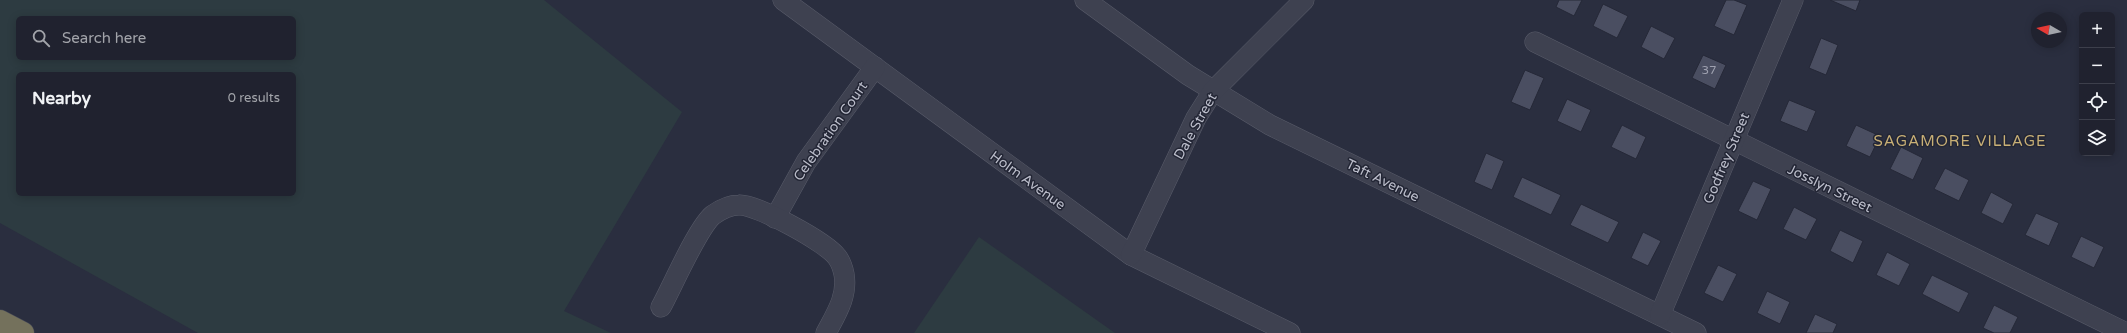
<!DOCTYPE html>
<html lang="en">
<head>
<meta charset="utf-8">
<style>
  :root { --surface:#20222f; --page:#2d2f3b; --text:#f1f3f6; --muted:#a2a4aa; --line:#3d3f4b }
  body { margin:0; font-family:"Varela Round",sans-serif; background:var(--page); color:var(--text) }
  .controls { position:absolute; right:12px; top:12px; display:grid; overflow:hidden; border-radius:6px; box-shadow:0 2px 10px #0003 }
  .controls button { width:36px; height:36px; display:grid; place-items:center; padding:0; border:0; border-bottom:1px solid var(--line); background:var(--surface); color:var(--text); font:20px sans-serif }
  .compass { position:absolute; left:2031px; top:12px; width:36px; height:36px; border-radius:50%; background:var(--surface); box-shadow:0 2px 10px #0003; rotate:279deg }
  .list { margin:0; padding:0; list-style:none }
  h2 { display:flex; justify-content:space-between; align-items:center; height:52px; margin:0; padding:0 16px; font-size:17px }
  h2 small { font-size:13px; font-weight:400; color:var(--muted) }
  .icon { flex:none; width:22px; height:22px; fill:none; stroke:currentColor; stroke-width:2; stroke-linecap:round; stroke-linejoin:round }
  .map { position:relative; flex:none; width:2127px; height:333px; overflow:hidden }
  .search { position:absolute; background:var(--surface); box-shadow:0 2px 10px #0003; left:16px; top:16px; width:280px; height:44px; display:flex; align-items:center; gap:10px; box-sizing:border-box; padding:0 14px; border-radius:6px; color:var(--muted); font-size:15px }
  .panel { position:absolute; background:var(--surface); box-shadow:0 2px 10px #0003; left:16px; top:72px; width:280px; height:124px; border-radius:6px }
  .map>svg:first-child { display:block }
  .green { fill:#2d3b41; fill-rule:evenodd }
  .building { fill:#4a4e61; stroke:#252837 }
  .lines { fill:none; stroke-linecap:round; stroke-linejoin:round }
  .minor-casing { stroke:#595c6a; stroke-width:21 }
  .motorway-casing { stroke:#464957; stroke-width:23 }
  .minor { stroke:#3e4150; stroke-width:20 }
  .motorway { stroke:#74715c; stroke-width:22 }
  .labels { text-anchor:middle; stroke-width:3; stroke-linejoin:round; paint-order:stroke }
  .number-label { font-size:12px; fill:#9fa1b0 }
  .street-label { font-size:14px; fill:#bbbdca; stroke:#232635 }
  .neighbourhood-label { font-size:15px; letter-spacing:1px; fill:#c9b076; stroke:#232635 }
</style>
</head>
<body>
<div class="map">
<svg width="2127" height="333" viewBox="0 0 2127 333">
  <rect width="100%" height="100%" fill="#2a2e3f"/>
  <g class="green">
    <path d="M0,0H544L682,112L564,311L611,333H198L0,223ZM18,18H294V58H18ZM18,74H294V194H18Z"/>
    <polygon points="979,237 1115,333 914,333"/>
  </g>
  <g class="building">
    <polygon points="1559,0 1582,0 1574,16 1556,7"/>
    <polygon points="1726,0 1734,0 1747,5 1734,35 1714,26"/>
    <polygon points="1830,0 1860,0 1856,11"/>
    <polygon points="1603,4 1628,16 1617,38 1593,26"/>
    <polygon points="1651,26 1675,38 1664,59 1641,47"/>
    <polygon points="1821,38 1838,45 1826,75 1809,68"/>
    <polygon points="1703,55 1726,65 1715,89 1692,78"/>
    <polygon points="1525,70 1544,78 1530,110 1511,102"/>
    <polygon points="1567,99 1591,110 1581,132 1557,121"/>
    <polygon points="1789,100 1816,111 1807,132 1780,121"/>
    <polygon points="1622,125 1646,137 1636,159 1611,147"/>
    <polygon points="1856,125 1880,136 1870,157 1846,146"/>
    <polygon points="1901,147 1923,158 1913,180 1890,169"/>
    <polygon points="1486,153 1504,161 1492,190 1474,182"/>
    <polygon points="1945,168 1969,180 1959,201 1934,189"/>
    <polygon points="1522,177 1561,195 1551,215 1513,197"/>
    <polygon points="1753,181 1771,189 1757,220 1738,211"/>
    <polygon points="1991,192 2013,204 2003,224 1981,213"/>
    <polygon points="1581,204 1619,222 1608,243 1570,225"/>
    <polygon points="1794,207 1817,219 1806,240 1783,229"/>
    <polygon points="2036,213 2059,223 2049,246 2025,235"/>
    <polygon points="1840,230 1863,241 1853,263 1830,251"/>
    <polygon points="1643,232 1661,241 1648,266 1631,258"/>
    <polygon points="2081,236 2104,247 2094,268 2071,257"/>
    <polygon points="1887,252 1910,264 1899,286 1876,275"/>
    <polygon points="1718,265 1737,274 1723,302 1704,293"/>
    <polygon points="1932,275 1969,293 1959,313 1922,294"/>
    <polygon points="1767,291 1790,302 1780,324 1757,313"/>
    <polygon points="1994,305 2018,317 2010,333 1994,333 1983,328"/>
    <polygon points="1815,314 1837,324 1833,333 1806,333"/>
  </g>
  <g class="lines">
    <defs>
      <g id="minor">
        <polyline points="783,0 1131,255 1290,333"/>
        <polyline points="1085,0 1188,75 1270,125 1696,333"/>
        <polyline points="1535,42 2126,333"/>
        <polyline points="775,218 806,162 875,67"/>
        <polyline points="1131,255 1196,118 1213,91 1304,0"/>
        <path d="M661,307C672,287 698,227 713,215C720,210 730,205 739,205C756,204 826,242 837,257C840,261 843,269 844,274C848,296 836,314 826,333"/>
        <polyline points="1660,315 1793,0"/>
      </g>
      <polyline id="motorway" points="0,321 23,333"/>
    </defs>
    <use href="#minor" class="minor-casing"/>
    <use href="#motorway" class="motorway-casing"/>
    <use href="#minor" class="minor"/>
    <use href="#motorway" class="motorway"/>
  </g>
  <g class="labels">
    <g class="number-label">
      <text x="1709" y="74">37</text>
    </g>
    <g class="street-label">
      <text transform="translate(1195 126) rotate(-61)" y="5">Dale Street</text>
      <text transform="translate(830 131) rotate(-55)" y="5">Celebration Court</text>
      <text transform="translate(1726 158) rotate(-67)" y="5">Godfrey Street</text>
      <text transform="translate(1028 180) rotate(36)" y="5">Holm Avenue</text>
      <text transform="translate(1383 180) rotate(26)" y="5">Taft Avenue</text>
      <text transform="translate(1830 188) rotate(26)" y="5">Josslyn Street</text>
    </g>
    <g class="neighbourhood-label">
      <text x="1960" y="146">SAGAMORE VILLAGE</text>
    </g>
  </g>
</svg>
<div class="controls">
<button>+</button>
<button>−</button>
<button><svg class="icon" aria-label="locate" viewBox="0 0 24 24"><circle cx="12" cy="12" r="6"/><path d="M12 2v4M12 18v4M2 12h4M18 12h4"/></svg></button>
<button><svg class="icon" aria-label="layers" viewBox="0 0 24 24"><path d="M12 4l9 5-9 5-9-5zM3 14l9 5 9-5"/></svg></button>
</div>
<svg class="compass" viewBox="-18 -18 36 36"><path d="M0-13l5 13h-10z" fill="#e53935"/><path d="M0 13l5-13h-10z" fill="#a2a4aa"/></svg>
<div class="search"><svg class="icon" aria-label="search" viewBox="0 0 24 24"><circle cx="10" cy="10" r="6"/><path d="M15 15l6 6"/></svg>Search here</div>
<section class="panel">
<h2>Nearby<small>0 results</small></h2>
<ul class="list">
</ul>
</section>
</div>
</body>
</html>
